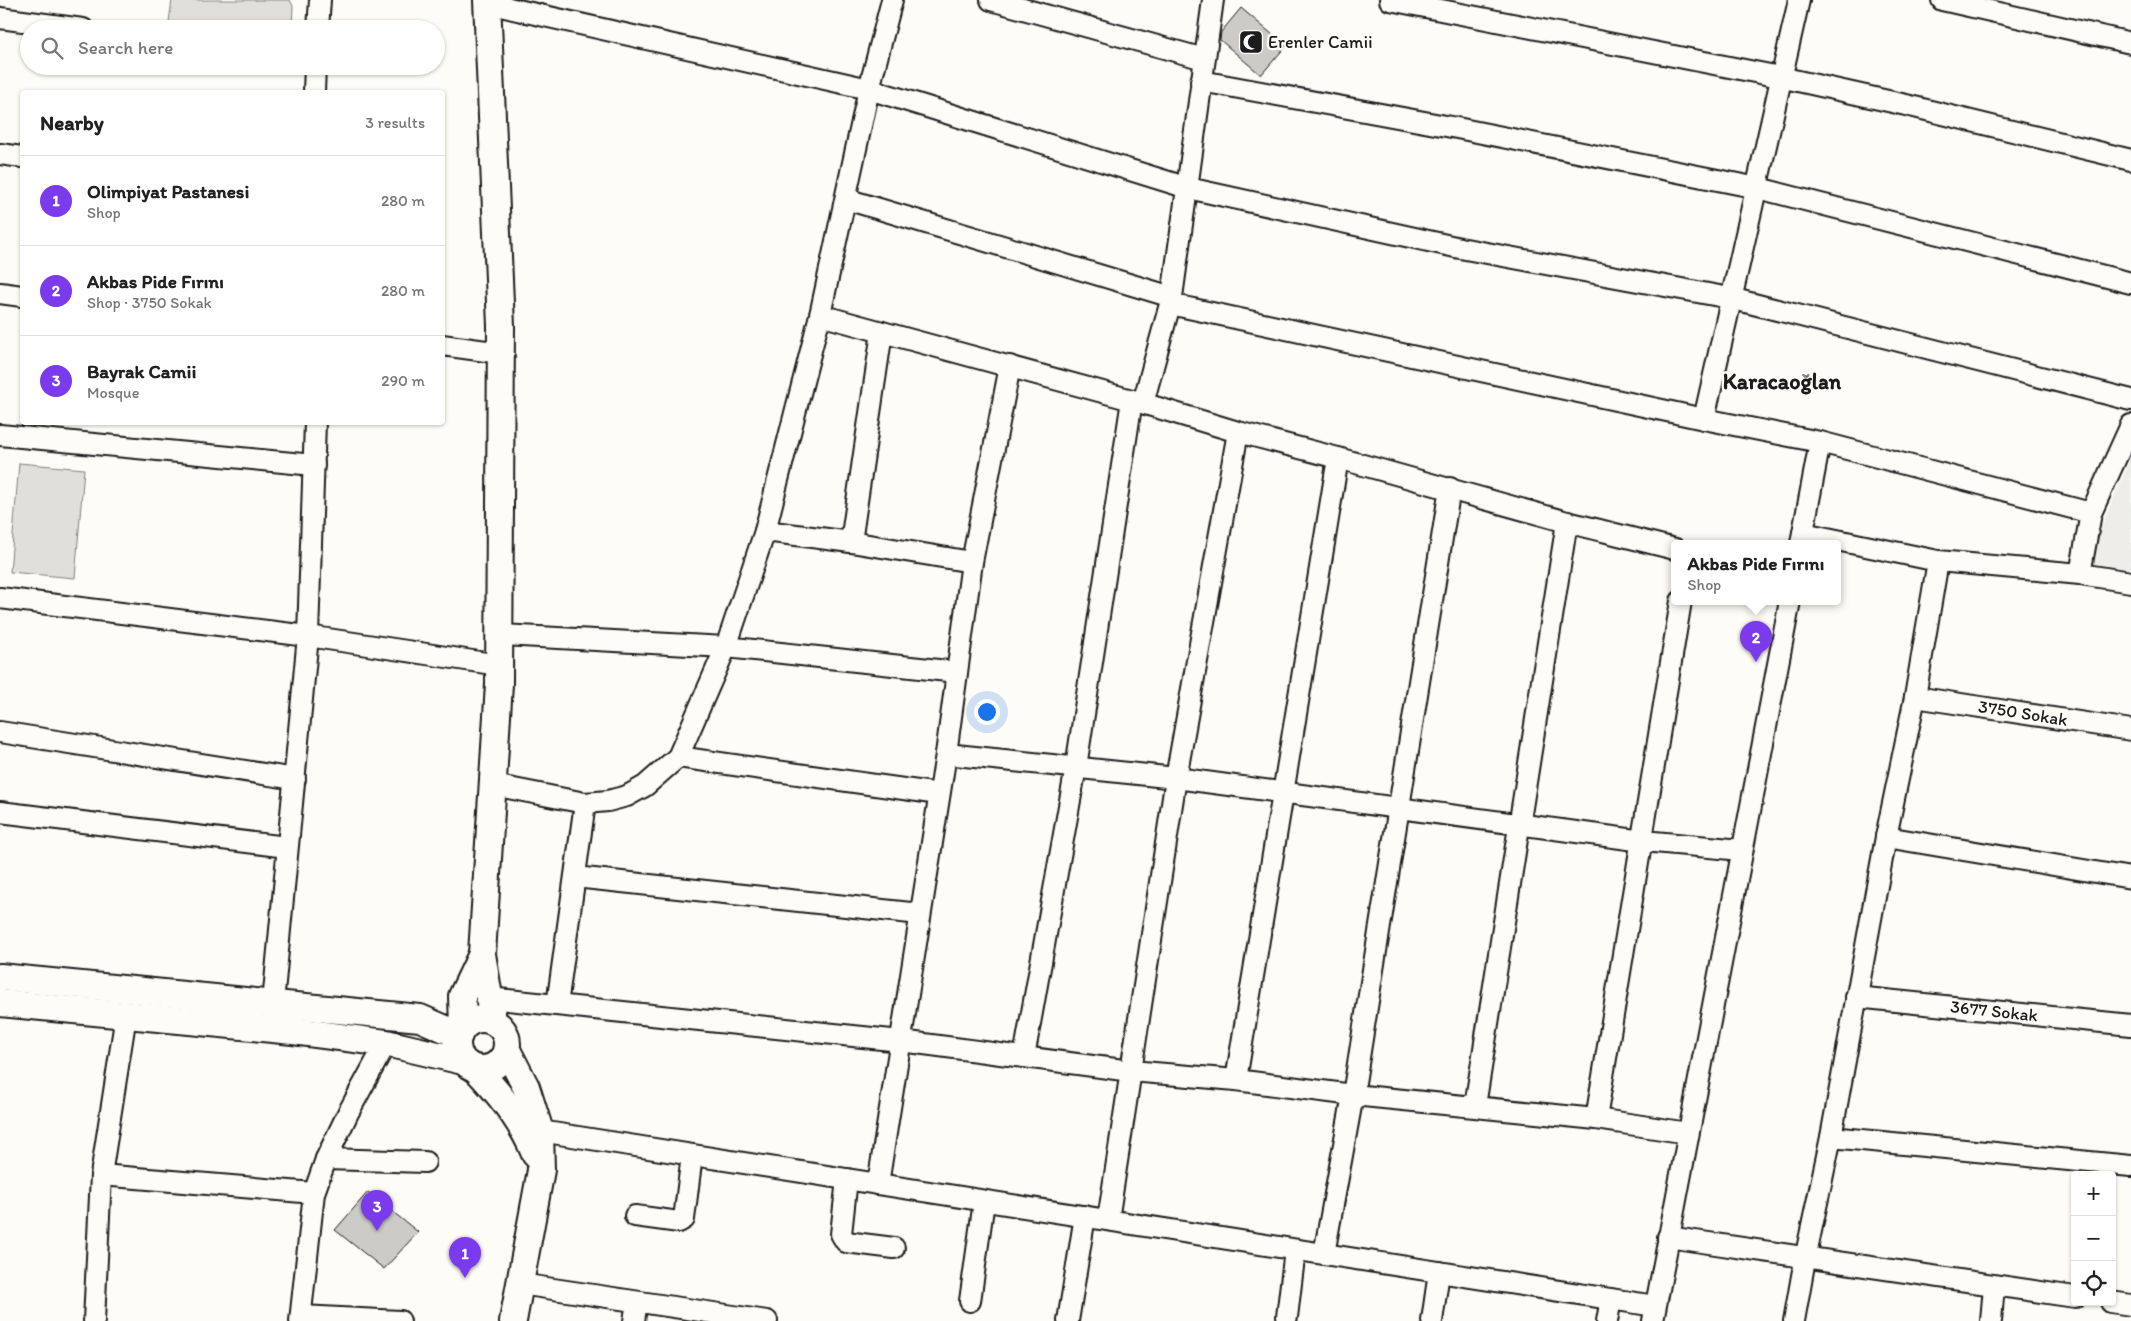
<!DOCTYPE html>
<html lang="en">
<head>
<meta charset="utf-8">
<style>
  :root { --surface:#fff; --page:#f2f2f2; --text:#222; --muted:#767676; --line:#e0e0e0; --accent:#7c3aed }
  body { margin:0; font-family:Itim,sans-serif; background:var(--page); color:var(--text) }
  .controls { position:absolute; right:15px; bottom:15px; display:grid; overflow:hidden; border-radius:5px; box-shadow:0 1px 4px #0004 }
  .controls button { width:45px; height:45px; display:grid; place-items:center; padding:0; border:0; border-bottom:1px solid var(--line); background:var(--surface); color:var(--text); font:25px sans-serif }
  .you { position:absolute; left:986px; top:711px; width:18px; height:18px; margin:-12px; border:4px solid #fff; border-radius:50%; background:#1a73e8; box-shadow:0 0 0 8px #1a73e833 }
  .badge { display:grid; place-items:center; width:32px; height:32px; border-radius:50%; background:var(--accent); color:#fff; font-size:16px; font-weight:700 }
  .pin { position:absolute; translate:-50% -41px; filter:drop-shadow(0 1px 2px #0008) }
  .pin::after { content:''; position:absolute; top:26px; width:18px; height:15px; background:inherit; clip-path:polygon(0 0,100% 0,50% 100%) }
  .popup { position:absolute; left:1671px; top:540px; width:170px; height:65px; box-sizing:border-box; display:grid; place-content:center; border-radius:5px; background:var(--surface); filter:drop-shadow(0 1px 4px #0005); font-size:16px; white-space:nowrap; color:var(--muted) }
  .popup b { font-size:19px; color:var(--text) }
  .popup::after { content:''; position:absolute; left:50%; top:100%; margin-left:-10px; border:10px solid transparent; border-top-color:var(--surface) }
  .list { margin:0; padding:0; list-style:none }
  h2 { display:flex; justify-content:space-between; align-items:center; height:65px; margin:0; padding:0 20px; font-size:21px }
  h2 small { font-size:16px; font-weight:400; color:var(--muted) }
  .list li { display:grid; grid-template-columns:32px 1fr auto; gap:15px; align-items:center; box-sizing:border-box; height:90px; padding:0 20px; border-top:1px solid var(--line) }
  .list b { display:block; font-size:19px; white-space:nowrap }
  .list p { margin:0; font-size:16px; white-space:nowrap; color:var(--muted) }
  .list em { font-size:16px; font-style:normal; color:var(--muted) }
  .icon { flex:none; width:28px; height:28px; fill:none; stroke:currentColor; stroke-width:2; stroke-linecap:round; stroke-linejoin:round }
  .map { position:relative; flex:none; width:2131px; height:1321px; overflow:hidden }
  .search { position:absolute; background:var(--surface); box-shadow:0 1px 4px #0004; left:20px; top:20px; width:425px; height:55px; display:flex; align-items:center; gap:12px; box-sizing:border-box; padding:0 18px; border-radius:28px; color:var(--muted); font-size:19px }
  .panel { position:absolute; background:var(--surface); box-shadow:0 1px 4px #0004; left:20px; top:90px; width:425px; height:335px; border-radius:5px }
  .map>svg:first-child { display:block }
  .built { fill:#eeede9 }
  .green { fill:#e0dfdb; stroke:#7e7e7c }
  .building { fill:#cccbc8; stroke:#1c1c1c }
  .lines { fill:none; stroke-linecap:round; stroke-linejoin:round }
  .minor-casing { stroke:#1c1c1c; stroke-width:24 }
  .major-casing { stroke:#1c1c1c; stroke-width:30 }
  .minor { stroke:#fdfcf7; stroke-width:20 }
  .major { stroke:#fdfcf7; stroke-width:26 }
  .labels { text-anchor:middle; stroke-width:4.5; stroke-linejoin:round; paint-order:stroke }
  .poi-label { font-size:18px; fill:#1c1c1c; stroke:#fdfcf7; text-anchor:start }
  .street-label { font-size:18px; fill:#1c1c1c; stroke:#fdfcf7 }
  .district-label { font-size:22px; font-weight:bold; fill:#1c1c1c; stroke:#fdfcf7 }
</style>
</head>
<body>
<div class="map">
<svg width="2131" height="1321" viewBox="0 0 2131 1321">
  <rect width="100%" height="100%" fill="#fdfcf7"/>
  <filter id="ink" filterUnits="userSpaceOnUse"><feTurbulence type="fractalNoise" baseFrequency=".02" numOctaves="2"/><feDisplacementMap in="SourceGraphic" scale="10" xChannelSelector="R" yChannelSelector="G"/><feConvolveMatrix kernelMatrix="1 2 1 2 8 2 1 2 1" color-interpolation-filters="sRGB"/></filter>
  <g filter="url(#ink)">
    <polygon class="built" points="2131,458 2131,578 2082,571"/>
    <g class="green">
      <polygon points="172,0 290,0 293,6 292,29 168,29"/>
      <polygon points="19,463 84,469 75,578 10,572"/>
    </g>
    <g class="building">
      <polygon points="1241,8 1286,46 1261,75 1220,40 1221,32"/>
      <polygon points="368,1192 418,1232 384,1269 335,1230"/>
    </g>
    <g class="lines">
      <defs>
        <g id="minor">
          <polyline points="991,0 1204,59"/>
          <polyline points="1390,0 1780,77 1906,105 2131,160"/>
          <polyline points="1942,0 2131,43"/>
          <polyline points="487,3 869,89 1188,188 1460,248 1730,298 2131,400"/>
          <polyline points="0,18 83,29"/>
          <polyline points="318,29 320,0"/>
          <polyline points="1201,81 1457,128 1758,188 2131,283"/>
          <polyline points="314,92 315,66"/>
          <polyline points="0,154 22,157"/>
          <polyline points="846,199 1172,297"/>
          <polyline points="0,293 22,296"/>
          <polyline points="1170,304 1704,419 1820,442 2091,513"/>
          <polyline points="820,315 1132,400 1238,432 1338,458 1567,522 1675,549"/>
          <polyline points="442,345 501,353"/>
          <polyline points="1143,403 1172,297 1213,0"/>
          <polyline points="1704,419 1799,0"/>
          <polyline points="0,435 314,465"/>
          <polyline points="765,531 851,542 972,562"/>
          <polyline points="1803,533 1938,561 2080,574 2131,582"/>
          <polyline points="851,542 882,332"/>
          <polyline points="1801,543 1820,442"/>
          <polyline points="2080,574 2091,513 2131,425"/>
          <polyline points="0,598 308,636 499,665"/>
          <polyline points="500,635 726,647 957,672"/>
          <polyline points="1915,697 2131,730"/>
          <polyline points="0,732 295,779"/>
          <polyline points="946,754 1176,778 1643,841 1742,850"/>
          <polyline points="678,757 939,794"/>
          <polyline points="493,785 585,803 608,801 627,796 645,786 678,757 726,647 765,531 820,315 869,89 892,0"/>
          <polyline points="0,812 287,847"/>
          <polyline points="1886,837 2131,878"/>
          <polyline points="575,877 920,914"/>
          <polyline points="1856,997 2131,1025"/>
          <polyline points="489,998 901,1041 1131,1071 1236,1080 1353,1095 1596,1119 1688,1133"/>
          <polyline points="273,1003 308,636 315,422"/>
          <polyline points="557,1005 585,803"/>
          <polyline points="1024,1057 1076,767 1132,400"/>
          <polyline points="1236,1080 1338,458"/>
          <polyline points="1475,1106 1567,522"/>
          <polyline points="1596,1119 1681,601"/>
          <polyline points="1831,1137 2131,1166"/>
          <polyline points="530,1138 540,1131 1655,1306"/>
          <polyline points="326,1159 425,1162"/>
          <polyline points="101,1175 314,1193"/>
          <polyline points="847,1179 841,1234 846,1242 894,1248"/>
          <polyline points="878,1184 946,754 972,562 1010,366"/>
          <polyline points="635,1216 679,1222 684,1219 692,1155"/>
          <polyline points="1108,1220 1176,778 1238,432"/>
          <polyline points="1668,1237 2075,1297"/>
          <polyline points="1324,1254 1353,1095 1450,488"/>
          <polyline points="520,1284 767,1321"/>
          <polyline points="970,1301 984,1201"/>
          <polyline points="2111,1302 2131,1305"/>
          <polyline points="301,1316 400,1321"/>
          <polyline points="1287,1317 1295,1250"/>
          <polyline points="94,1321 101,1175 126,1015"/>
          <polyline points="300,1321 314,1193 326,1159 348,1113 386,1043"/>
          <polyline points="634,1321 637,1302"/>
          <polyline points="1068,1321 1085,1216"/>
          <polyline points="1432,1321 1439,1272"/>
          <polyline points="1607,1321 1611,1299"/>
          <polyline points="1653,1321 1790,601"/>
          <polyline points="1794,1321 1805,1259 1831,1137 1886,837 1915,697 1938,561"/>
          <polyline points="1991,1321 1994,1286"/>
        </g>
        <g id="major">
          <polyline points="487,0 501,326 499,684 482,954 493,1021"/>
          <polyline points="0,977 420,1018 459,1035"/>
          <polyline points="0,1003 293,1031 386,1043 463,1061"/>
          <circle cx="482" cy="1044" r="25"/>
          <polyline points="463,1028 462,996 482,954"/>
          <polyline points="507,1050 526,1087 540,1131 541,1170 513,1321"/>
          <path d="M476,1069C500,1094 522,1121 535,1154"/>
        </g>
      </defs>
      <use href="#minor" class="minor-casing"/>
      <use href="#major" class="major-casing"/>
      <use href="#minor" class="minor"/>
      <use href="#major" class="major"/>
    </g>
  </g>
  <defs>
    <symbol id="mosque-square" viewBox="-11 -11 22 22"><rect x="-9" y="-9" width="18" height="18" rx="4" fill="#1c1c1c" stroke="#fdfcf7"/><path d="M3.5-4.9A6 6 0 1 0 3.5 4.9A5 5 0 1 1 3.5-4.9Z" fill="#fff"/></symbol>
  </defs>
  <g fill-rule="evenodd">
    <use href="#mosque-square" x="1237" y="28" width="28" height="28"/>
  </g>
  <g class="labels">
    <g class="poi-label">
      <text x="1268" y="48">Erenler Camii</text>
    </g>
    <g class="street-label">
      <text transform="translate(2023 713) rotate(9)" y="6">3750 Sokak</text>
      <text transform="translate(1994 1011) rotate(6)" y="6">3677 Sokak</text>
    </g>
    <g class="district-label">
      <text x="1782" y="389">Karacaoğlan</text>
    </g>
  </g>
</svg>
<div class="controls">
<button>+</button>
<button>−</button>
<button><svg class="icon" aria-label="locate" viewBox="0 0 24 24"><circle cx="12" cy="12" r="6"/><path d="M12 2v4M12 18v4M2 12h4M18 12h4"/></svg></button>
</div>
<div class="you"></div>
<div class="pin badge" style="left:465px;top:1278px">1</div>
<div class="pin badge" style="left:1756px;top:662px">2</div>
<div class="popup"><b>Akbas Pide Fırını</b>Shop</div>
<div class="pin badge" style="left:377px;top:1231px">3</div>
<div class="search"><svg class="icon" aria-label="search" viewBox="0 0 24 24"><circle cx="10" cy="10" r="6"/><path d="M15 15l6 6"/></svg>Search here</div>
<section class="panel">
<h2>Nearby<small>3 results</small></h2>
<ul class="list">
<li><span class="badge">1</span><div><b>Olimpiyat Pastanesi</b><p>Shop</p></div><em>280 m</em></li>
<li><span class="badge">2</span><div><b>Akbas Pide Fırını</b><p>Shop · 3750 Sokak</p></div><em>280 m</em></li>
<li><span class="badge">3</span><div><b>Bayrak Camii</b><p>Mosque</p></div><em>290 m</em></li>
</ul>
</section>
</div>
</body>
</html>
